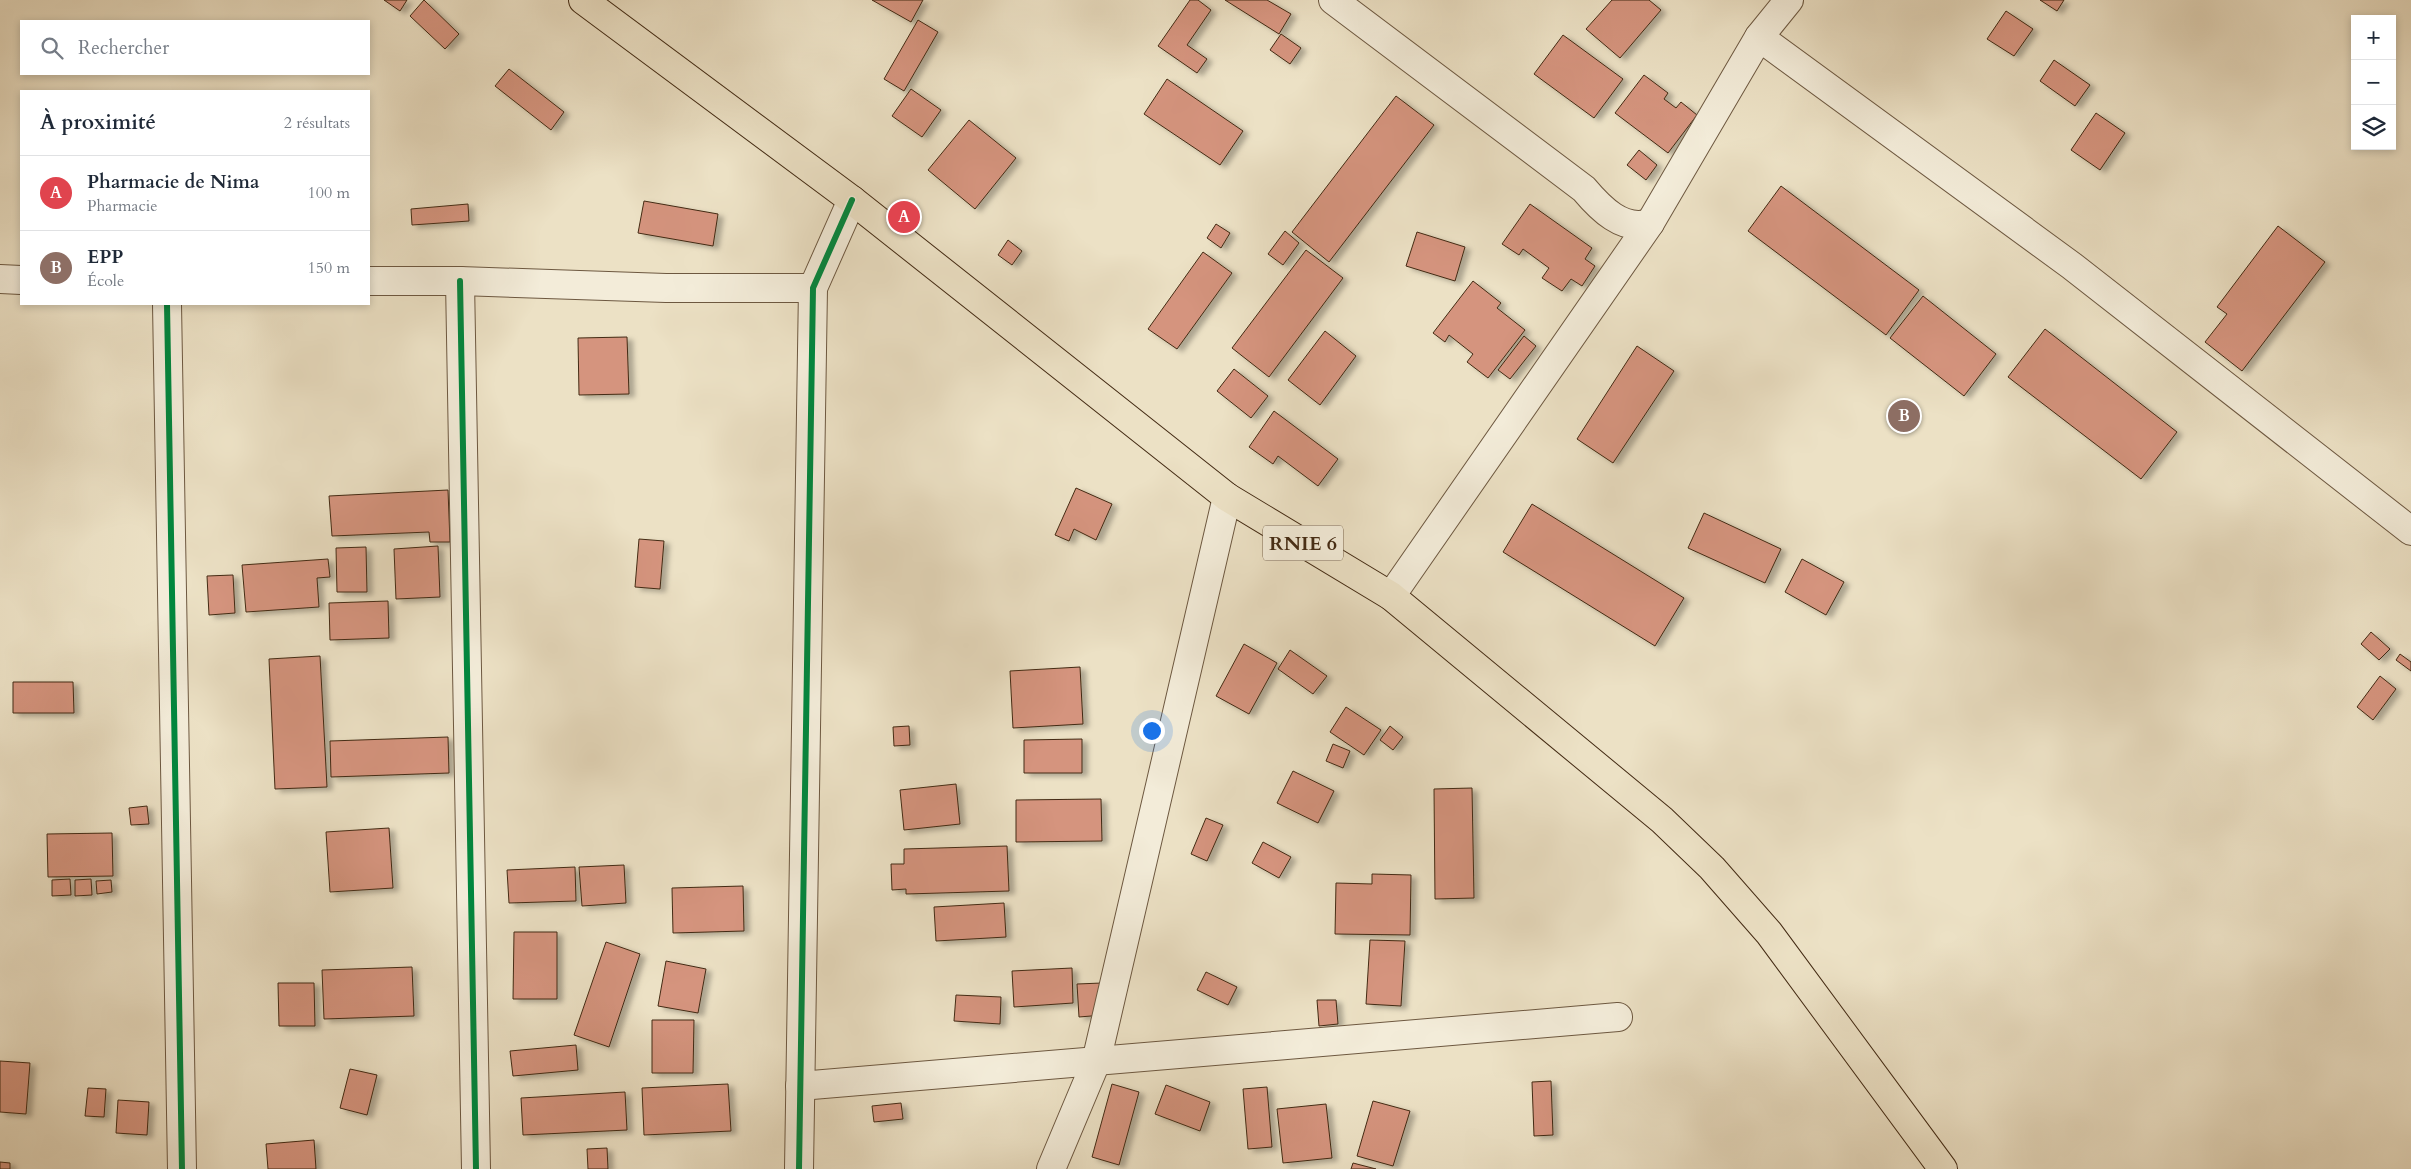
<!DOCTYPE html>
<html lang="fr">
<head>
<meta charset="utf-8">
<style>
  :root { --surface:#fff; --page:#f6f6f7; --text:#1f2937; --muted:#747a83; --line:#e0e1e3; --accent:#0b8043 }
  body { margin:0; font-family:Cardo,serif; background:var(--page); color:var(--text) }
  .controls { position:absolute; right:15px; top:15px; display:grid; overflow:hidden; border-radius:0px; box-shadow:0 2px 8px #0003 }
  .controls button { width:45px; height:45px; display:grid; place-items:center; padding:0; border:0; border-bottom:1px solid var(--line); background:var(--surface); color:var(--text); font:25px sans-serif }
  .you { position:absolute; left:1151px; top:730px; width:18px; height:18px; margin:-12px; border:4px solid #fff; border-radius:50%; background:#1a73e8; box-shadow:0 0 0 8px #1a73e833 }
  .badge { display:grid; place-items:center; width:32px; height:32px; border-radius:50%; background:var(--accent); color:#fff; font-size:16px; font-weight:700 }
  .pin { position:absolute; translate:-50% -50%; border:2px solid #fff; box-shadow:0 1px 5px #0006 }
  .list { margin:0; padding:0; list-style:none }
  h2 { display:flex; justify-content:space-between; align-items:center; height:65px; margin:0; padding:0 20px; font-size:21px }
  h2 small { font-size:16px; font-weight:400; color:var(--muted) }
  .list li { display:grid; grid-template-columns:32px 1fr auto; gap:15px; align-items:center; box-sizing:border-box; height:75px; padding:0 20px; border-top:1px solid var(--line) }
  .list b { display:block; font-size:19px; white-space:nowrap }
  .list p { margin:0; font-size:16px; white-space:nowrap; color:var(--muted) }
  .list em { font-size:16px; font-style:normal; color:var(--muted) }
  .icon { flex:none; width:28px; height:28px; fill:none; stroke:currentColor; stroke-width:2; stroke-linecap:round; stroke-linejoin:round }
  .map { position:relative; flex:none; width:2411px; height:1169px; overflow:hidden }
  .search { position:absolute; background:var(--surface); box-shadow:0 2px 8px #0003; left:20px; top:20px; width:350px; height:55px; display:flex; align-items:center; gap:12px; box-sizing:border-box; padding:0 18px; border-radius:0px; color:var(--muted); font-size:19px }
  .panel { position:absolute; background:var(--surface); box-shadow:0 2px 8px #0003; left:20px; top:90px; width:350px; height:215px; border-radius:0px }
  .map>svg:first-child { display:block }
  .building { fill:#d5947e; stroke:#432a13; filter:url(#shadow) }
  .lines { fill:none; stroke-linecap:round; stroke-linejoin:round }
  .minor-casing { stroke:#6d5840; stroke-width:30 }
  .primary-casing { stroke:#432a13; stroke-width:30 }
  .minor { stroke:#f3ecd9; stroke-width:28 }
  .primary { stroke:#ece1c5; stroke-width:28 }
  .cycleway-casing { stroke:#f3ecd9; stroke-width:9 }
  .cycleway { stroke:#00873e; stroke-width:6 }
  .labels { text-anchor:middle; stroke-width:4.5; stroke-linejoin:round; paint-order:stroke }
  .shield { fill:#f3ecd9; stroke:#78644e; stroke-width:1 }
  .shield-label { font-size:20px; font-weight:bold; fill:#432a13 }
</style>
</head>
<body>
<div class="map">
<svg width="2411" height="1169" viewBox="0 0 2411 1169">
  <defs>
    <filter id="shadow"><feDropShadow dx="5.5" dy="3" stdDeviation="2.5" flood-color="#0004"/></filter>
  </defs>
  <rect width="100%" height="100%" fill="#ece1c5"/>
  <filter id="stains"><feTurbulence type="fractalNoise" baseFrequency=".004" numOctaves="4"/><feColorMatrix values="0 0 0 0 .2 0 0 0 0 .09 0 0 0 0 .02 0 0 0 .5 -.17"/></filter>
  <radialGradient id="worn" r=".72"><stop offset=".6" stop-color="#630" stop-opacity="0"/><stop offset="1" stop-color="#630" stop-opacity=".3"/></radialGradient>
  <g class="building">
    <polygon points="384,0 407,0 400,11"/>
    <polygon points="424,0 459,34 445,49 410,16"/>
    <polygon points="872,0 923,0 911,22"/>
    <polygon points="1190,0 1198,0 1211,10 1187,45 1207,59 1197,73 1158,46"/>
    <polygon points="1225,0 1267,0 1291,14 1279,34"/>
    <polygon points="1612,0 1649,0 1661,10 1620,58 1586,29"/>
    <polygon points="2040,0 2064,0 2057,11"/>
    <polygon points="2006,11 2033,29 2014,56 1987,39"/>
    <polygon points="918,20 938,32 904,91 884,79"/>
    <polygon points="1281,34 1301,48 1290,64 1270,50"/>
    <polygon points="1563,35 1623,79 1594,118 1534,74"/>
    <polygon points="2054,60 2090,85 2075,106 2040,81"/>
    <polygon points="509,69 564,112 551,130 495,86"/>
    <polygon points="1644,75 1668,93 1664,99 1676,108 1681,102 1697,115 1668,153 1615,113"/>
    <polygon points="1167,79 1243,131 1220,165 1144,114"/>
    <polygon points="911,89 941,110 922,137 892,116"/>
    <polygon points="1396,96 1434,125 1329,262 1292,232"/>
    <polygon points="2096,113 2125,133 2100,170 2071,150"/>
    <polygon points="969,120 1016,158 975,209 928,170"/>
    <polygon points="1639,150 1657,165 1646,180 1627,165"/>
    <polygon points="1781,186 1919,290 1886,335 1748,231"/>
    <polygon points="644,201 718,214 713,246 638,233"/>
    <polygon points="468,204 469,221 412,225 411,209"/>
    <polygon points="1530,204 1592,248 1585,259 1595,266 1582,286 1571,279 1562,291 1542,278 1549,268 1523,249 1519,255 1502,244"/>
    <polygon points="1216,224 1230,233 1221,248 1207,238"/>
    <polygon points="2278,226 2325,262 2242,371 2205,342 2227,314 2217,307"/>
    <polygon points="1285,231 1299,243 1283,265 1268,254"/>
    <polygon points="1417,232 1465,247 1455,281 1406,266"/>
    <polygon points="1008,240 1022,251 1012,265 998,255"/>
    <polygon points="1306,250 1343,278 1269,377 1232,348"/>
    <polygon points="1203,252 1232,273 1177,349 1148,329"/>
    <polygon points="1473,281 1501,303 1497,308 1525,330 1488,378 1467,362 1473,354 1449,335 1445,342 1433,333"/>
    <polygon points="1923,296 1996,354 1964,396 1890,338"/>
    <polygon points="2045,329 2177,432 2141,479 2008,377"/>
    <polygon points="1325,331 1356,356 1320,405 1288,380"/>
    <polygon points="1524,336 1536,346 1510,379 1498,370"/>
    <polygon points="627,337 629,394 579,395 578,338"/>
    <polygon points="1637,346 1674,371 1613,463 1577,439"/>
    <polygon points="1234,369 1268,396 1251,418 1217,391"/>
    <polygon points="1274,411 1338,459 1318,486 1278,456 1273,464 1249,447"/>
    <polygon points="1076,488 1112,504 1096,540 1074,529 1069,541 1055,535"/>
    <polygon points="448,490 450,542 430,542 429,532 332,536 329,496"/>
    <polygon points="1532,504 1684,598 1655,646 1503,552"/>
    <polygon points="1704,513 1781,549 1765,583 1688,548"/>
    <polygon points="639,539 664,541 660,589 635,587"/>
    <polygon points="438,546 440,597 396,599 394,549"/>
    <polygon points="366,547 367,592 337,592 336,548"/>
    <polygon points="328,559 330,577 317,578 319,607 246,612 242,565"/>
    <polygon points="1802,559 1844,582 1826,615 1785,592"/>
    <polygon points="233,575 235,613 209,615 207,576"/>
    <polygon points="388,601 389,638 330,640 329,603"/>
    <polygon points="2371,632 2390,649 2379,660 2361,644"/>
    <polygon points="1244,644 1277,663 1249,714 1216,696"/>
    <polygon points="1290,650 1327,676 1313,694 1278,669"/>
    <polygon points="2400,654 2411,662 2411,671 2396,660"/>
    <polygon points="320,656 327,787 275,789 269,659"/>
    <polygon points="1080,667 1083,724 1013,728 1010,671"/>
    <polygon points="2380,676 2396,689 2373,720 2357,707"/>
    <polygon points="13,682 73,682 74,713 13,713"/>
    <polygon points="1346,707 1381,730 1364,755 1330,732"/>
    <polygon points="909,726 910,745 894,746 893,727"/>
    <polygon points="1390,726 1403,737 1393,750 1380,740"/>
    <polygon points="448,737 449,773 331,777 330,741"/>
    <polygon points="1082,739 1082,773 1024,773 1024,740"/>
    <polygon points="1333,744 1350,751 1343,768 1326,761"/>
    <polygon points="1293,771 1334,791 1318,823 1277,803"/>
    <polygon points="956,784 960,824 904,830 900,790"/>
    <polygon points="1472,788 1474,898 1435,899 1434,789"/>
    <polygon points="1101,799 1102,841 1016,842 1016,800"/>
    <polygon points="147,806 149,824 131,825 129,808"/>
    <polygon points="1206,818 1223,825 1207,861 1191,854"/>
    <polygon points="389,828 393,888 330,892 326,832"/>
    <polygon points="112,833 113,876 48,877 47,834"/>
    <polygon points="1263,842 1291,857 1279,878 1252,863"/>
    <polygon points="1007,846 1009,891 906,894 906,889 892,890 891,864 904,864 904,849"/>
    <polygon points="624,865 626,903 582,906 579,867"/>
    <polygon points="575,867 576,901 509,903 507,870"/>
    <polygon points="1372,874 1411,875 1410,935 1335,934 1336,883 1372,884"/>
    <polygon points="70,879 71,895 52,896 52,880"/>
    <polygon points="91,879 92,895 75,896 75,880"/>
    <polygon points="111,880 112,892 97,894 96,881"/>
    <polygon points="743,886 744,931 673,933 672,888"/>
    <polygon points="1004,903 1006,937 936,941 934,907"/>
    <polygon points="514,932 557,932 557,999 513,999"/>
    <polygon points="1370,940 1405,941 1401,1006 1366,1004"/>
    <polygon points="606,942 640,954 609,1047 574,1035"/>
    <polygon points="666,961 706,969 698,1013 658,1006"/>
    <polygon points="412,967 414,1016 324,1019 322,970"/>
    <polygon points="1072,968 1073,1003 1014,1007 1012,971"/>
    <polygon points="1206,972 1237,987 1228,1005 1197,990"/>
    <polygon points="278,983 314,983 315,1026 279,1026"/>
    <polygon points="1102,983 1103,1015 1079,1017 1077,984"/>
    <polygon points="956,995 1001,997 1000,1024 954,1021"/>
    <polygon points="1317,1000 1336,1000 1338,1024 1319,1026"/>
    <polygon points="652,1020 694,1020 693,1073 652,1073"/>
    <polygon points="576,1045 578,1070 513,1076 510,1051"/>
    <polygon points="0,1061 30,1063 26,1114 0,1112"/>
    <polygon points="350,1069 377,1075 367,1115 340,1108"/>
    <polygon points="1551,1081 1553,1135 1534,1136 1532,1082"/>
    <polygon points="728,1084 731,1131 644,1135 642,1088"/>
    <polygon points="1112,1084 1139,1092 1119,1165 1092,1157"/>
    <polygon points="1166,1085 1210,1102 1200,1131 1155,1114"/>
    <polygon points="1267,1087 1272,1147 1248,1149 1243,1089"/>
    <polygon points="88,1088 106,1089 104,1117 85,1116"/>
    <polygon points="625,1092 627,1130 523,1135 521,1098"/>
    <polygon points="118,1100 149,1102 147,1135 116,1133"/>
    <polygon points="1373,1101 1410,1111 1393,1166 1357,1156"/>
    <polygon points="901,1103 903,1119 874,1122 872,1106"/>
    <polygon points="1326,1104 1332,1158 1283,1163 1277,1109"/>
    <polygon points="314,1140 316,1169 268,1169 266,1144"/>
    <polygon points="607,1148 608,1169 588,1169 587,1149"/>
    <polygon points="0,1162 10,1163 10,1169 0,1169"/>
    <polygon points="1353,1163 1376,1169 1351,1169"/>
  </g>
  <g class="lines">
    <defs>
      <g id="minor">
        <path d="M1333,0L1584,189C1600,208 1623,232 1650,223"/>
        <polyline points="1759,37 2072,266 2411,531"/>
        <polyline points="0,279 21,280"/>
        <polyline points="369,281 460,281 666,288 813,288"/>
        <polyline points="460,281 476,1169"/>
        <polyline points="167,304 182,1169"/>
        <polyline points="1391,596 1650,223 1759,37 1789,0"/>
        <polyline points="800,1086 1618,1017"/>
        <polyline points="799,1169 813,288 852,200"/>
        <polyline points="1051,1169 1096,1062 1227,497"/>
      </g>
      <polyline id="primary" points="583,0 852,200 1227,497 1391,596 1662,820 1712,868 1769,933 1943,1169"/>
    </defs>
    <use href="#minor" class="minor-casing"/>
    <use href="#primary" class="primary-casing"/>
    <use href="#minor" class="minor"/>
    <use href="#primary" class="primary"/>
    <defs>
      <g id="cycleway">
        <polyline points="460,281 476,1169"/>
        <polyline points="167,304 182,1169"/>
        <polyline points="799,1169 813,288 852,200"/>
      </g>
    </defs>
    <use href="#cycleway" class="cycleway-casing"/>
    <use href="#cycleway" class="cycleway"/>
  </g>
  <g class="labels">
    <rect class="shield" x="1263" y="525.5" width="80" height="35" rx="4"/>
    <g class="shield-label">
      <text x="1303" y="550">RNIE 6</text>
    </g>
  </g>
  <rect width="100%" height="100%" filter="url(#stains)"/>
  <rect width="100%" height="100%" fill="url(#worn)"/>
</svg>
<div class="controls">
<button>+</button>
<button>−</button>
<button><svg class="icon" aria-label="layers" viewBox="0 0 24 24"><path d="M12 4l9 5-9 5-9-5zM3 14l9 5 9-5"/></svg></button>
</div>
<div class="you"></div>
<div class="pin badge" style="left:904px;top:217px;background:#e0444e">A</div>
<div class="pin badge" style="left:1904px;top:416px;background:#8d6e63">B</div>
<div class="search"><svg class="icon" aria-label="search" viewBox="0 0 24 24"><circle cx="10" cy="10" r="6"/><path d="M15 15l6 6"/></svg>Rechercher</div>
<section class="panel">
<h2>À proximité<small>2 résultats</small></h2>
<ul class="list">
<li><span class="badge" style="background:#e0444e">A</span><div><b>Pharmacie de Nima</b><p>Pharmacie</p></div><em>100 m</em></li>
<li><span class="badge" style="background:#8d6e63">B</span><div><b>EPP</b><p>École</p></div><em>150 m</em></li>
</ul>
</section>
</div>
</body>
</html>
